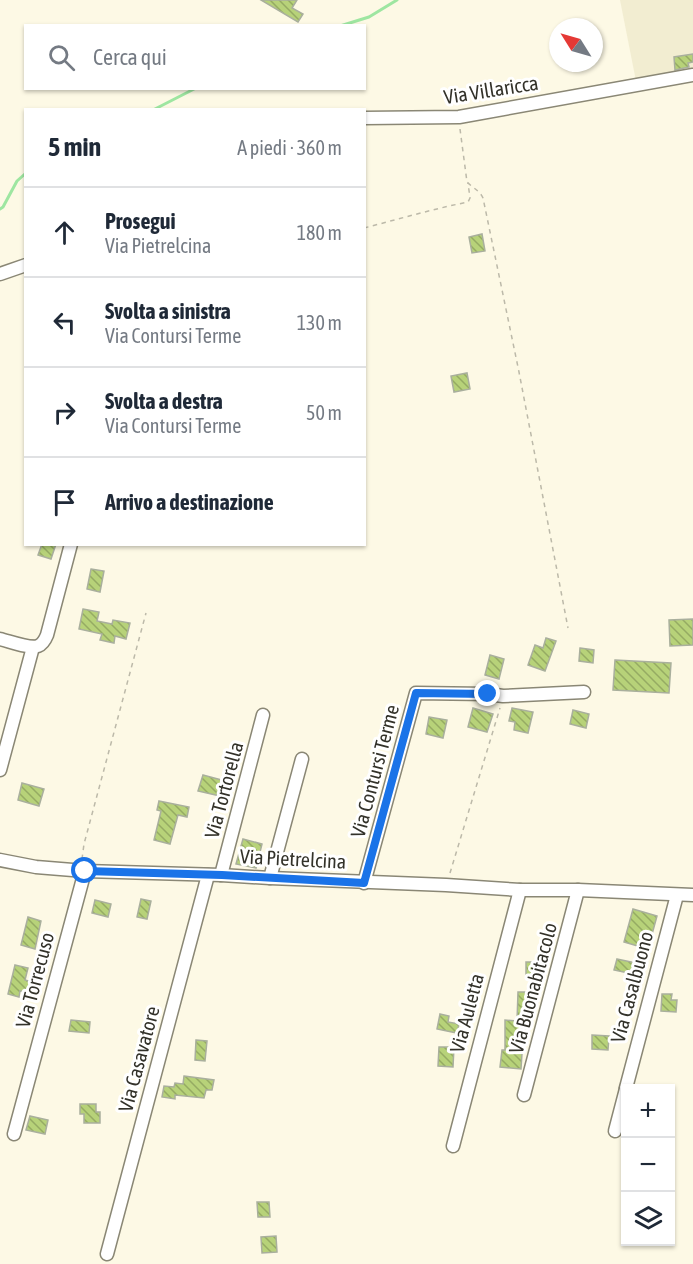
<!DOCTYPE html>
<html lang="it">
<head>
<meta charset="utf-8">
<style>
  :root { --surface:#fff; --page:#f2f2f3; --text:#1f2937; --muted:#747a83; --line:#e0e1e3 }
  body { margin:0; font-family:"Asap Condensed",sans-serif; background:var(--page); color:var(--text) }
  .controls { position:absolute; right:18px; bottom:18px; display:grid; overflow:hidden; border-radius:0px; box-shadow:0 2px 4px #0004 }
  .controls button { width:54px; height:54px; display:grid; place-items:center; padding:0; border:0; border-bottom:2px solid var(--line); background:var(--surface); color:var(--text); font:30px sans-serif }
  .compass { position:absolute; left:549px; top:18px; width:54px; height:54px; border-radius:50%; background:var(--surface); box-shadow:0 2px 4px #0004; rotate:307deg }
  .stop { position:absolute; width:18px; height:18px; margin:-14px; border:4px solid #1a73e8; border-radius:50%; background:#fff }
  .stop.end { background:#1a73e8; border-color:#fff; box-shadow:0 2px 6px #0008 }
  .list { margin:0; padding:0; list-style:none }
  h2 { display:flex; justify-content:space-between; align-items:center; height:78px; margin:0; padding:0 24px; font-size:26px }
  h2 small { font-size:20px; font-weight:400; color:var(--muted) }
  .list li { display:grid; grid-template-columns:39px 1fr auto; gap:18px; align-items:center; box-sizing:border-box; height:90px; padding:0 24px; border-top:2px solid var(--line) }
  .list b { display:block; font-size:22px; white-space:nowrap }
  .list p { margin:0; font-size:20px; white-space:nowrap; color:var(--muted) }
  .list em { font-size:20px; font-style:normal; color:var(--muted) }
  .icon { flex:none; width:33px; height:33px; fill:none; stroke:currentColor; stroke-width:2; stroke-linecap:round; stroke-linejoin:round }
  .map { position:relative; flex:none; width:693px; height:1264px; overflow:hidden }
  .search { position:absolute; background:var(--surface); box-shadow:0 2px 4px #0004; left:24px; top:24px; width:342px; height:66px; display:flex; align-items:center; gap:15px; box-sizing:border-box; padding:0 21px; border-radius:0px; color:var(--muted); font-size:22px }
  .panel { position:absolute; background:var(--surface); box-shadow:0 2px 4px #0004; left:24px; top:108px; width:342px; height:438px; border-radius:0px }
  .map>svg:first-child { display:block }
  .built { fill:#f2edd1 }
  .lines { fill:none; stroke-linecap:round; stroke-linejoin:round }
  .stream { stroke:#9ee6a1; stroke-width:3 }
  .building { fill:url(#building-back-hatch); stroke:#a9af9d; stroke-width:1.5 }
  .minor-casing { stroke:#8a8775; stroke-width:15 }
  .path { stroke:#bcb9a9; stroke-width:1.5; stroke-dasharray:4.5 4.5; stroke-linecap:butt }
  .minor { stroke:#fff; stroke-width:12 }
  .route { stroke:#1a73e8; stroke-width:8 }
  .labels { text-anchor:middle; stroke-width:6; stroke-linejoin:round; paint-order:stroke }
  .street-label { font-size:20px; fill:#33322a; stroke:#fff }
</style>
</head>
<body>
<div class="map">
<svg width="693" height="1264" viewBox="0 0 693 1264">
  <defs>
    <pattern id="building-back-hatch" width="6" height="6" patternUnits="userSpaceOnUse" patternTransform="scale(1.5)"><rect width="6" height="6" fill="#b7d279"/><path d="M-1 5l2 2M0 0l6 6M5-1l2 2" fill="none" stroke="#95ab63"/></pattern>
  </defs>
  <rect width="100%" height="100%" fill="#fdf9e5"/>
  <polygon class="built" points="620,0 693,0 693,69 636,81"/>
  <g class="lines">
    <g class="stream">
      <polyline points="340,26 369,17 397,0"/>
      <polyline points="153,110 196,88"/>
      <polyline points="0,209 3,207 17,181 26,173"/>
    </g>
  </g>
  <g class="building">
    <polygon points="261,0 297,0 292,8 303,14 298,22"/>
    <polygon points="693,54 693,62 688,63 689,67 675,70 674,57"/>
    <polygon points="482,234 485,251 472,253 469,237"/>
    <polygon points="467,373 470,389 454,392 451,376"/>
    <polygon points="42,544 56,544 51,559 38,555"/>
    <polygon points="91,569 104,571 100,592 87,589"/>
    <polygon points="83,609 99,612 97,621 112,624 113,620 130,623 126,639 115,636 114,643 100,640 102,634 79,629"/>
    <polygon points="693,619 693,645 670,646 669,620"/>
    <polygon points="546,638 556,641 545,671 528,665 535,645 543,648"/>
    <polygon points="580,648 594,650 593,663 579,661"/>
    <polygon points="490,655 504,659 499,679 485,675"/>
    <polygon points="615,660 671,663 669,693 613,690"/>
    <polygon points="473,708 493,714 487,732 468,727"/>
    <polygon points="512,708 533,712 528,733 514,730 515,722 509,721"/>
    <polygon points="573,710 589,714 586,728 570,724"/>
    <polygon points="429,717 447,720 443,738 426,734"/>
    <polygon points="203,775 233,783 229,798 198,791"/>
    <polygon points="22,783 44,789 39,806 18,800"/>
    <polygon points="159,801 189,807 187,817 178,815 170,844 154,840 161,811 157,810"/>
    <polygon points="243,839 262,844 256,868 236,864"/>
    <polygon points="141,899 151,901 147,919 137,917"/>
    <polygon points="95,900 111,904 108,917 92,913"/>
    <polygon points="633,909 657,916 648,949 624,942"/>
    <polygon points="28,917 41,921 35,949 21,945"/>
    <polygon points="617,959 641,964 638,975 614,970"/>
    <rect x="526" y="962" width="18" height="14"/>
    <polygon points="15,965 28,968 25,980 32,982 30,993 20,991 19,997 8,994"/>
    <polygon points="518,992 536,992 535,1006 528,1006 528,1038 523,1038 521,1069 500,1067 502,1050 505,1050 505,1020 517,1021"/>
    <polygon points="662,994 672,994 671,1000 677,1000 676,1012 661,1011"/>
    <polygon points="440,1014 449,1016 448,1022 459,1024 457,1033 437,1029"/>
    <polygon points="71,1020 90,1022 89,1033 69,1031"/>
    <polygon points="592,1035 609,1036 608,1050 592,1049"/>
    <polygon points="196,1040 207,1041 205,1061 195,1060"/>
    <polygon points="439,1047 454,1047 453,1067 438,1066"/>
    <polygon points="184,1076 214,1080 212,1090 206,1090 204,1098 175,1095 175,1099 162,1097 164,1086 174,1087 175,1083 183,1084"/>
    <polygon points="80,1104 96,1104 96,1112 100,1112 100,1123 84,1123 84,1114 80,1114"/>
    <polygon points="30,1116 48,1120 45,1134 26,1130"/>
    <polygon points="257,1202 269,1202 270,1217 258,1217"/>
    <polygon points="276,1236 277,1252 262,1253 261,1237"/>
  </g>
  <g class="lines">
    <defs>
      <g id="minor">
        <polyline points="364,118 459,117 693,75"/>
        <polyline points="0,274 26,265"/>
        <path d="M0,639C9,641 30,649 38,646C43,644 45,640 47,635L71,544"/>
        <polyline points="0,770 33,647"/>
        <polyline points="0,860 36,867 85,871 221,875 270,878 446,885 520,890 578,890 693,895"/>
        <polyline points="221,875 263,715"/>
        <polyline points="270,878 302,759"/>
        <polyline points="364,883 416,693 488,694 503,696 584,692"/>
        <polyline points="626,1088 677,895"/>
        <polyline points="524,1095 578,890"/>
        <polyline points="615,1131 626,1089"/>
        <polyline points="14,1134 85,871"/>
        <polyline points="453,1146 520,890"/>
        <polyline points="107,1254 208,875"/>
      </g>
    </defs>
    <use href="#minor" class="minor-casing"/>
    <g class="path">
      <path d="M460,129L467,182C473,188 480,191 483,198L519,372L568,628"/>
      <path d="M364,228C399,219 433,209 468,202L470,198L468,183"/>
      <polyline points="82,859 84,844 146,613"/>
      <polyline points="450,873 500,708"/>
    </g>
    <use href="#minor" class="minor"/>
  </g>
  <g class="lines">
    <polyline class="route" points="85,871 222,875 364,883 416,693 488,694"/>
  </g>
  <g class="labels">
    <g class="street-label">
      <text transform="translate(491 90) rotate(-9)" y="7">Via Villaricca</text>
      <text transform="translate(375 771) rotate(-75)" y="7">Via Contursi Terme</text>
      <text transform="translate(224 790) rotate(-75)" y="7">Via Tortorella</text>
      <text transform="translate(293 859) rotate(3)" y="7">Via Pietrelcina</text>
      <text transform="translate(35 980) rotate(-75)" y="7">Via Torrecuso</text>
      <text transform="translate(632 987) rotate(-75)" y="7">Via Casalbuono</text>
      <text transform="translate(533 988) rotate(-75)" y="7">Via Buonabitacolo</text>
      <text transform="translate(467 1013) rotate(-75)" y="7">Via Auletta</text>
      <text transform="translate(139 1059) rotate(-75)" y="7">Via Casavatore</text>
    </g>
  </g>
</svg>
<div class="controls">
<button>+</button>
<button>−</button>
<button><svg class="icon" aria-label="layers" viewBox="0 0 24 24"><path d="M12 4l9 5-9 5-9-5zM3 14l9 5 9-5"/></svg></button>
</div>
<svg class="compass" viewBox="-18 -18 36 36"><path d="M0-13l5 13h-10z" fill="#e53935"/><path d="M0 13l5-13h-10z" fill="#747a83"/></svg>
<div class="stop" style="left:85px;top:871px"></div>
<div class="stop end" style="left:488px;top:694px"></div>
<div class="search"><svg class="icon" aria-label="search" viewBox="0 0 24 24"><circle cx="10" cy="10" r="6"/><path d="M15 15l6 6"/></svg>Cerca qui</div>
<section class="panel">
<h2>5 min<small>A piedi · 360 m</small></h2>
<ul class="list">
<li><svg class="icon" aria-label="ahead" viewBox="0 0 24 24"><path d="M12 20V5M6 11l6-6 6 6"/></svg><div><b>Prosegui</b><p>Via Pietrelcina</p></div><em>180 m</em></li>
<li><svg class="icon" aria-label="left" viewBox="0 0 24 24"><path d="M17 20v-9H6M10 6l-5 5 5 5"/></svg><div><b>Svolta a sinistra</b><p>Via Contursi Terme</p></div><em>130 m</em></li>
<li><svg class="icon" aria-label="right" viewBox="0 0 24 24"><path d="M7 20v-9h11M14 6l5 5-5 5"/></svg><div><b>Svolta a destra</b><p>Via Contursi Terme</p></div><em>50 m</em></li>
<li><svg class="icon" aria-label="arrive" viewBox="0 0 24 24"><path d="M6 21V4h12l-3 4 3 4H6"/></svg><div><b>Arrivo a destinazione</b></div></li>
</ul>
</section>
</div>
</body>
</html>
